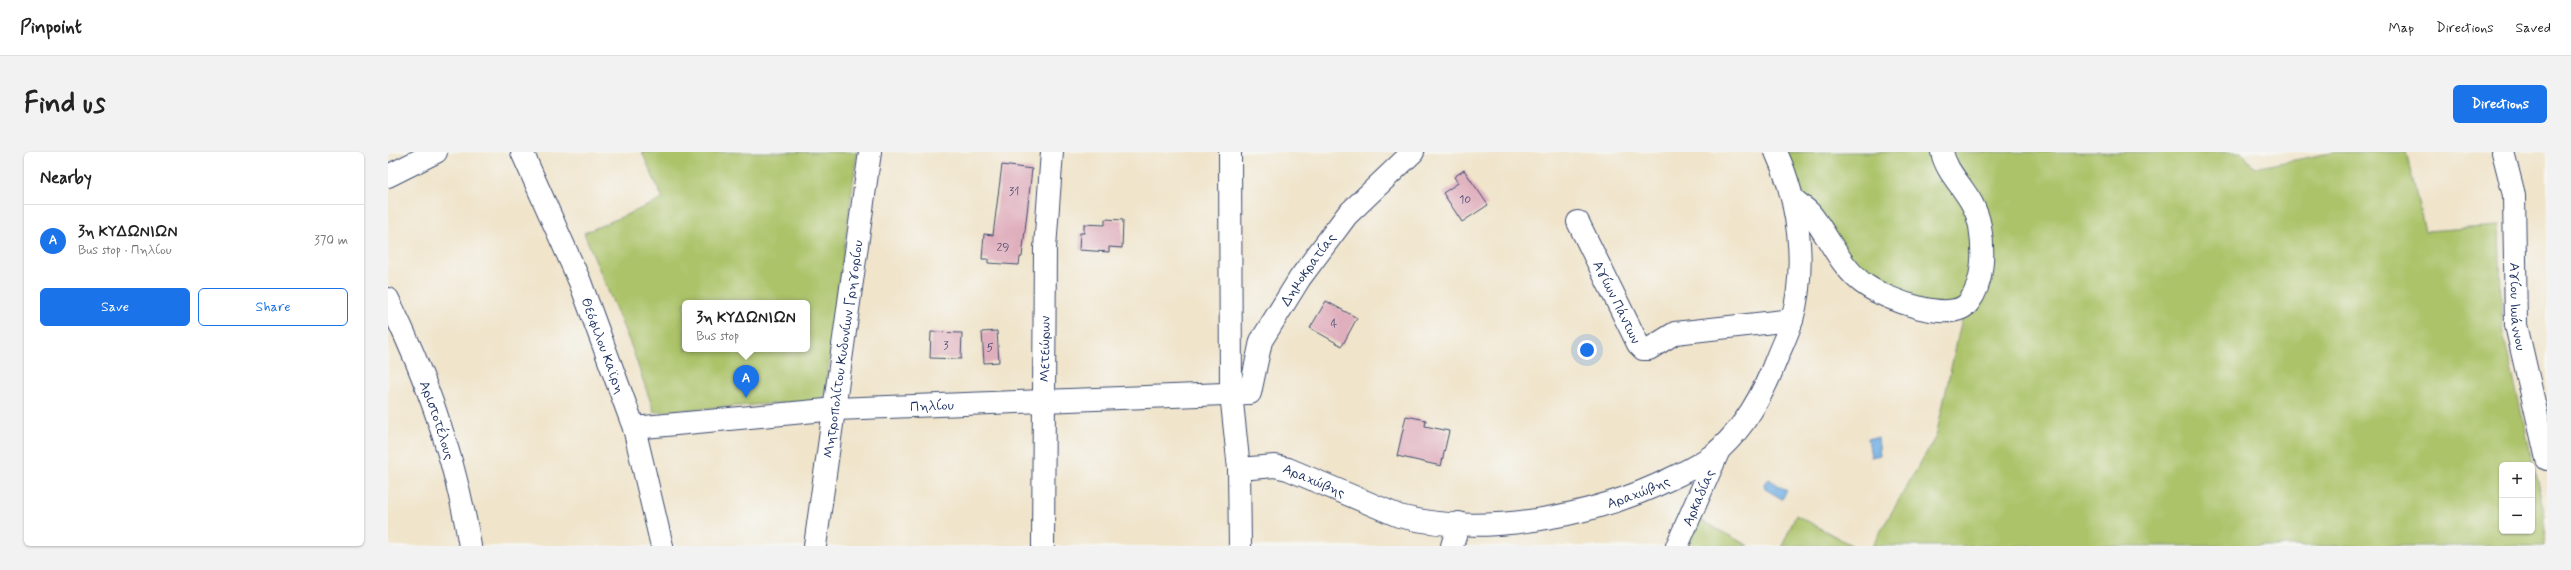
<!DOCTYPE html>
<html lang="en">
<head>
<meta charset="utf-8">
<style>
  :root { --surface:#fff; --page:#f2f2f2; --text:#222; --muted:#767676; --line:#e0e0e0; --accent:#1a73e8 }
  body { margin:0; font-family:Mynerve,sans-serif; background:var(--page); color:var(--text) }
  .controls { position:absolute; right:12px; bottom:12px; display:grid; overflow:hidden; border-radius:6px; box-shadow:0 1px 3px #0004 }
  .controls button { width:36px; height:36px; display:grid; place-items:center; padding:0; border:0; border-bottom:1px solid var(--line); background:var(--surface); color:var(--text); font:20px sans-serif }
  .you { position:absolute; left:1199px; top:198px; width:14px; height:14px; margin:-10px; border:3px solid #fff; border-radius:50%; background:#1a73e8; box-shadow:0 0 0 6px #1a73e833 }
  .badge { display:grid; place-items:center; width:26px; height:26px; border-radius:50%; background:var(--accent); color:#fff; font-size:13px; font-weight:700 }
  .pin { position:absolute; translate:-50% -33px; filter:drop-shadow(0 1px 2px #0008) }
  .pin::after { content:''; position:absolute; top:21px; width:14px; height:12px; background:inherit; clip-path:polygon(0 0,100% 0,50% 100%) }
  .popup { position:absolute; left:294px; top:148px; width:128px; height:52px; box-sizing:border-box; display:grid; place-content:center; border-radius:6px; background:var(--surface); filter:drop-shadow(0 1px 3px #0005); font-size:13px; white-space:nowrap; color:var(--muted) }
  .popup b { font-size:15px; color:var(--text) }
  .popup::after { content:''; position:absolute; left:50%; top:100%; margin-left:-8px; border:8px solid transparent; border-top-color:var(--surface) }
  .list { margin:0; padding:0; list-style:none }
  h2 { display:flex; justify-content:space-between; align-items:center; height:52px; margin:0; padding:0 16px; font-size:17px }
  h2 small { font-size:13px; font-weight:400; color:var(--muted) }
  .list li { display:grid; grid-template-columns:26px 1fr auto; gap:12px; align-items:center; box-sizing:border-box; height:72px; padding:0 16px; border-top:1px solid var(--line) }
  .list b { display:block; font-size:15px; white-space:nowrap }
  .list p { margin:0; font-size:13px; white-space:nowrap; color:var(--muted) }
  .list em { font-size:13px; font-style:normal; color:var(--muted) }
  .actions { display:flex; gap:8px; padding:12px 16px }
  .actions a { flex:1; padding:9px 0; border:1px solid var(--accent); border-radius:6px; text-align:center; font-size:14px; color:var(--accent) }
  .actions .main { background:var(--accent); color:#fff }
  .map { position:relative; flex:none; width:2159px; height:394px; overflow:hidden; border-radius:6px }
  header { display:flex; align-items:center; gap:24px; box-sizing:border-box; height:56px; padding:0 20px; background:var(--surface); border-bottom:1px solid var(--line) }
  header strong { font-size:19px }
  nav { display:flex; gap:22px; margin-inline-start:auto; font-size:14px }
  .intro { display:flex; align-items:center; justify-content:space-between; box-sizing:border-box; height:96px; padding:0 24px }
  h1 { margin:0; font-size:28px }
  .button { padding:10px 18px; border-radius:6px; background:var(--accent); color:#fff; font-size:14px; font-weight:700 }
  main { display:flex; gap:24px; padding:0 24px }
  aside { flex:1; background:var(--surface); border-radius:6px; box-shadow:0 1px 3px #0004 }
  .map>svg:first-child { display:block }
  .green { fill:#acc369; stroke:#647964; fill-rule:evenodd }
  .water { fill:#6faee2; stroke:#456ea0 }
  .building { fill:#e0afbd }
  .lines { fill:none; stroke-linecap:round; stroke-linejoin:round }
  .minor-casing { stroke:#3b4a6e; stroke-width:24 }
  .minor { stroke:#fff; stroke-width:22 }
  .labels { text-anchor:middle; stroke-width:3; stroke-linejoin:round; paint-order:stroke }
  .number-label { font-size:12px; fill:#4c4f76 }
  .street-label { font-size:14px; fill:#1b2f5e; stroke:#f6f6f2 }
</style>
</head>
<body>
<header>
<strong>Pinpoint</strong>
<nav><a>Map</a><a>Directions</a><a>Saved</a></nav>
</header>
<div class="intro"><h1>Find us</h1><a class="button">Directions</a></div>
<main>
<aside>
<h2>Nearby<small></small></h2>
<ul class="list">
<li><span class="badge">A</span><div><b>3η ΚΥΔΩΝΙΩΝ</b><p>Bus stop · Πηλίου</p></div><em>370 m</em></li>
</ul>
<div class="actions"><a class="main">Save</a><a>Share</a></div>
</aside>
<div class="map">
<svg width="2159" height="394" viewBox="0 0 2159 394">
  <rect width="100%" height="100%" fill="#f6f6f2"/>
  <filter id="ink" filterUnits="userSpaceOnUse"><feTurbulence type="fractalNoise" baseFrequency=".025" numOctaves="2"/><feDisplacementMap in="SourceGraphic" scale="8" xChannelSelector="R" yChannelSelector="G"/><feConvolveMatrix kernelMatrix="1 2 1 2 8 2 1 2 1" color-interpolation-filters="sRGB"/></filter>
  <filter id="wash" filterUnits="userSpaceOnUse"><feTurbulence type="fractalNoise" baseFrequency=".012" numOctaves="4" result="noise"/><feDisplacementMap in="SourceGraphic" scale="16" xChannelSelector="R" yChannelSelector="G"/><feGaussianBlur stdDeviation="0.9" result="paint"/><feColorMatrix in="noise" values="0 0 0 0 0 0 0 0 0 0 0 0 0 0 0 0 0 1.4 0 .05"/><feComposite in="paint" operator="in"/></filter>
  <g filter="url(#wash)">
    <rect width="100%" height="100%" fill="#f0e4ca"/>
    <g class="green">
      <path d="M254,0H469L436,248L266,260L244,196L196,81L275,47ZM297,151H419V197H297Z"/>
      <path d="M1398,0H1854L1866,16L1947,0H2018L2037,79L2111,74L2114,177L2157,364L2156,394H1484L1548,284L1574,166L1479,129L1419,51ZM2114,313H2144V379H2114Z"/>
      <polygon points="1408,363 1465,394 1394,394"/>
      <polygon points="1310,367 1361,394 1300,394"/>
    </g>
    <g class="water">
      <polygon points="1480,286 1490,286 1492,303 1483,305"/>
      <polygon points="1381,327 1399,339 1394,347 1377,337 1376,331"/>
    </g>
    <g id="blocks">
      <g class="building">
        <polygon points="614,13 644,17 634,105 632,105 631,113 600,111 600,107 594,107 596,82 605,83"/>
        <polygon points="1076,18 1100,53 1074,70 1055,41 1070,31 1066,25"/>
        <polygon points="717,67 735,68 734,96 721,95 721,100 691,98 692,81 696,81 696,72 717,73"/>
        <polygon points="938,149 969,166 954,194 922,176"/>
        <polygon points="609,179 611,210 596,211 594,180"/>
        <polygon points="543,180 574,181 573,207 542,206"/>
        <polygon points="1018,264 1038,268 1037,274 1061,279 1053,314 1009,304"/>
      </g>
    </g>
  </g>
  <g filter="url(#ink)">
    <use href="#blocks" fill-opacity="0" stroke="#3b4a6e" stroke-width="1"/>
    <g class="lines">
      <defs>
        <g id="minor">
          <path id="s1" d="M134,0L192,130L246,276L274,394"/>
          <polyline points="842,0 843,241 851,317 852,394"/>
          <path id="s2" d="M2115,0L2126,43L2128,173L2159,307"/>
          <polyline points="0,24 48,0"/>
          <path d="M1405,47C1411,52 1417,56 1422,61C1441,84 1453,118 1479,134C1498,147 1564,173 1581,150C1596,131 1596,98 1592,74C1586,41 1560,27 1554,0"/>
          <path id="s3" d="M1190,70L1250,192L1255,197H1261L1287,181L1404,168"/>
          <path id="s4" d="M0,147C38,224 68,309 82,394"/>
          <path id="s5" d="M246,276L448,257L862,241L873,189L912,126L959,63L1025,0"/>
          <path id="s6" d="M851,317L887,314L900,317L1011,364C1096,386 1207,364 1284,326C1301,318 1319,309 1332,297C1358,273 1376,240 1388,208C1393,195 1400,181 1404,168C1419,114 1411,50 1388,0"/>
          <path id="s7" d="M427,394L482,0"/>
          <path id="s8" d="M655,394L657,96L664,0"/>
          <polyline points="1064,394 1071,371"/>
          <path id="s9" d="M1289,394L1331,298"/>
        </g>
      </defs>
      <use href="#minor" class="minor-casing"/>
      <use href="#minor" class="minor"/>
    </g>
  </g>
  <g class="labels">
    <g class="number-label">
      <text x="626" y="43">31</text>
      <text x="1077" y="51">10</text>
      <text x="615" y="99">29</text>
      <text x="946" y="175">4</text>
      <text x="558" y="197">3</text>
      <text x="602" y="199">5</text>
    </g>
    <g class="street-label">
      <text dy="5" stroke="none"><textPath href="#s5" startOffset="756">Δημοκρατίας</textPath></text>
      <text dy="5" stroke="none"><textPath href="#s3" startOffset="89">Αγίων Πάντων</textPath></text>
      <text dy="5" stroke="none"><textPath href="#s2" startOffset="156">Αγίου Ιωάννου</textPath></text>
      <text dy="5" stroke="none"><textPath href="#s1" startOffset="210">Θεόφιλου Καϊρη</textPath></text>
      <text dy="5" stroke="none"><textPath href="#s7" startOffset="199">Μητροπολίτου Κυδονίων Γρηγορίου</textPath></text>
      <text dy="5" stroke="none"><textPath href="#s8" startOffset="197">Μετεώρων</textPath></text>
      <text dy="5" stroke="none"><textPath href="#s5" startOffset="299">Πηλίου</textPath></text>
      <text dy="5" stroke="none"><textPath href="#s4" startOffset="131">Αριστοτέλους</textPath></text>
      <text dy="5" stroke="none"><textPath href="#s6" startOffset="78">Αραχώβης</textPath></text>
      <text dy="5" stroke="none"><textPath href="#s6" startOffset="414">Αραχώβης</textPath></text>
      <text dy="5" stroke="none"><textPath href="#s9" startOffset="53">Αρκαδίας</textPath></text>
    </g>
  </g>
</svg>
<div class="controls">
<button>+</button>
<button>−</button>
</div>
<div class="you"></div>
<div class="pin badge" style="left:358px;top:246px">A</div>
<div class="popup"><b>3η ΚΥΔΩΝΙΩΝ</b>Bus stop</div>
</div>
</main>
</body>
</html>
